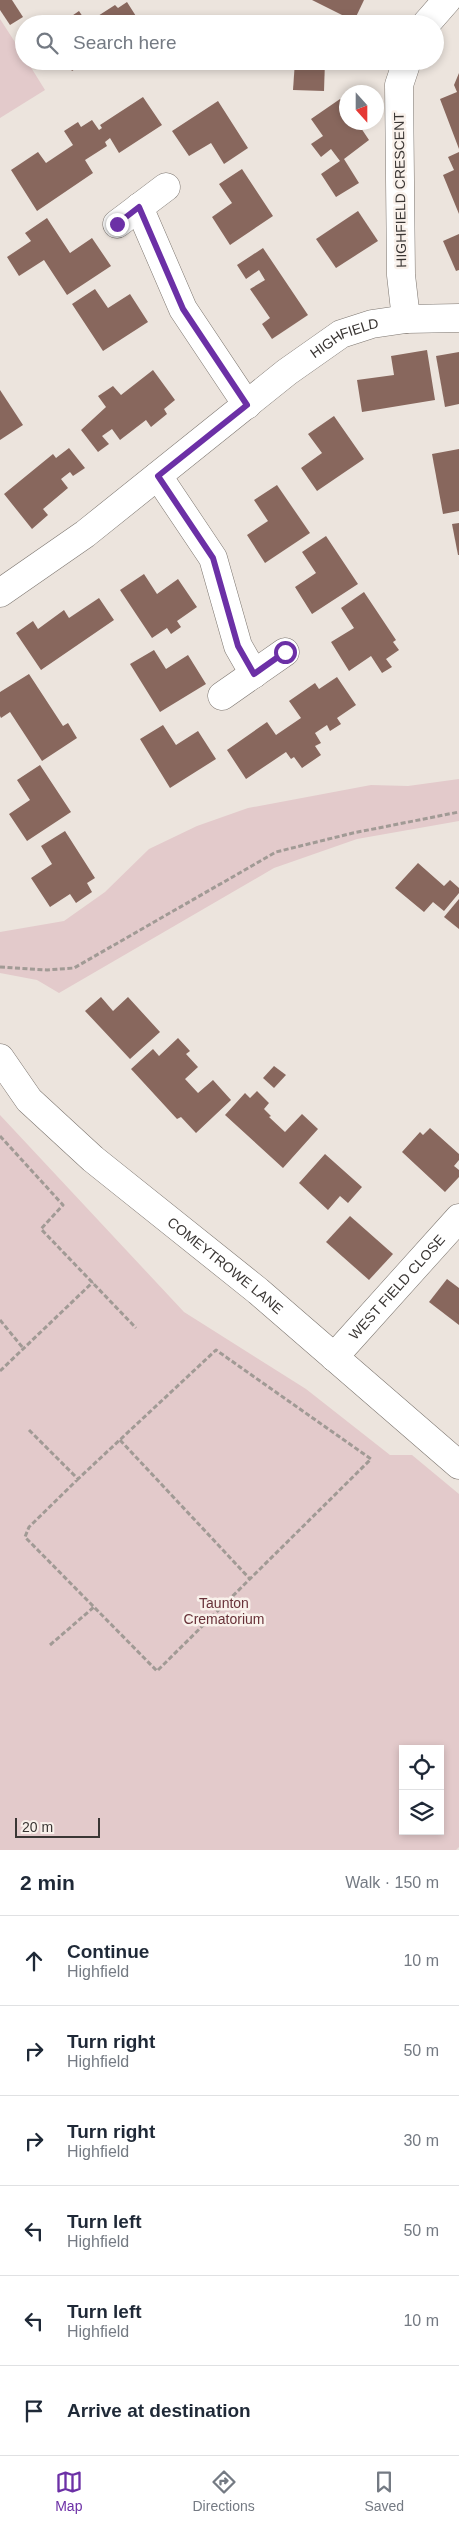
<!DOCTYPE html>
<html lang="en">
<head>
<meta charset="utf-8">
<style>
  :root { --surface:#fff; --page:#f6f6f7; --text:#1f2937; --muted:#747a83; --line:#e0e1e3; --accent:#6c30a6 }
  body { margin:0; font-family:Arial,sans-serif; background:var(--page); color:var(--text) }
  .controls { position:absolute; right:15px; bottom:15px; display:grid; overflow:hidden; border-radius:0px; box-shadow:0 2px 8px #0003 }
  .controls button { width:45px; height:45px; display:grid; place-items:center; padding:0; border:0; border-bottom:1px solid var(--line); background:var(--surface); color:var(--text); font:25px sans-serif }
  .compass { position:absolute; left:339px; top:85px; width:45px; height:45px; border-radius:50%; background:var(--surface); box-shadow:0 2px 8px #0003; rotate:159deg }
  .scale { position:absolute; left:15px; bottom:12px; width:85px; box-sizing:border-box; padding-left:5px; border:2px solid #3a3634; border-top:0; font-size:14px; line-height:18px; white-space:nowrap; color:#3a3634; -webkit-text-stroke:4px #f9f1eb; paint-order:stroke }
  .stop { position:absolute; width:15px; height:15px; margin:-11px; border:4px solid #6c30a6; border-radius:50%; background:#fff }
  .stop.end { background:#6c30a6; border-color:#fff; box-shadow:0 1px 5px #0008 }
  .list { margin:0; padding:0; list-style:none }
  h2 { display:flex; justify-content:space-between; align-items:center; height:65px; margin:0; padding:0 20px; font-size:21px }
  h2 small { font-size:16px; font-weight:400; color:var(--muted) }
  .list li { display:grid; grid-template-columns:32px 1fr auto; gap:15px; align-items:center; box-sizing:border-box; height:90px; padding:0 20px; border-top:1px solid var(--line) }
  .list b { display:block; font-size:19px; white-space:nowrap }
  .list p { margin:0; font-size:16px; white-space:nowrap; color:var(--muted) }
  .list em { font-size:16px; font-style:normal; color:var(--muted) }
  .icon { flex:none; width:28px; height:28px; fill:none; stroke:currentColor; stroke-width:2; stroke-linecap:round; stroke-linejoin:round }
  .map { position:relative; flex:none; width:459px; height:1850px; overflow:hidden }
  .search { position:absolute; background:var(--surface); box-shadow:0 2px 8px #0003; left:15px; right:15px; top:15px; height:55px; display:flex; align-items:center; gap:12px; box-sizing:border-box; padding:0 18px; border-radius:28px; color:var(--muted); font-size:19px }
  .sheet { height:605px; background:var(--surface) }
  nav { display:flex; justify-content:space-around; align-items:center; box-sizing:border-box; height:70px; border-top:1px solid var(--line); background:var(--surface); font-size:14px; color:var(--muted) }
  nav a { display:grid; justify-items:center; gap:2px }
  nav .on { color:var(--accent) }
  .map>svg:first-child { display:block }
  .green { fill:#e3cacb; fill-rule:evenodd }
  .building { fill:#88675d }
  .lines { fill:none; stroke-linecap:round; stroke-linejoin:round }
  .minor-casing { stroke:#7d7670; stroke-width:29 }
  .path { stroke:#a19a95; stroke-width:3; stroke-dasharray:5 2.5; stroke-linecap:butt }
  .minor { stroke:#fff; stroke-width:28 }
  .route { stroke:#6c30a6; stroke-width:6 }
  .labels { text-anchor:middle; stroke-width:5; stroke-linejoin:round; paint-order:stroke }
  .street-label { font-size:14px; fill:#3a3634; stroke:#f9f1eb }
  .park-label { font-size:14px; fill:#683239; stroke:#f9f1eb }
</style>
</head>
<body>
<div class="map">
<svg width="459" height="1850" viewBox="0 0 459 1850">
  <rect width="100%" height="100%" fill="#ece4dd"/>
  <g class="green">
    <polygon points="0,19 24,56 24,61 27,61 45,90 0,118"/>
    <polygon points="459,779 459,821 357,839 274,868 59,993 37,980 0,973 0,932 64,921 105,892 149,849 197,826 248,808 371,785 408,786"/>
    <path d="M0,1115L184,1312L306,1389L390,1455H412L459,1494V1847L456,1850H0ZM403,1749H440V1831H403Z"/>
  </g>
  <g class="building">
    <polygon points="0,0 12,0 23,17 10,25 0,10"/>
    <polygon points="312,0 364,0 354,21"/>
    <polygon points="127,2 141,24 60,24 79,11 87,23 115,5 118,8"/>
    <polygon points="274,20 314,22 314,24 273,24"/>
    <polygon points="66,61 87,61 72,71"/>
    <polygon points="295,61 325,61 324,91 293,90"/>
    <polygon points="459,73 459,149 440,99 457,92 454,85"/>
    <polygon points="143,97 162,125 119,153 110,138 105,142 107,146 85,160 93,173 37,211 11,170 38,152 46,163 73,145 64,131 78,122 81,127 92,120 99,130 102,128 100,125"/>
    <polygon points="340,99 346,108 346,122 357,122 369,140 344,159 359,183 336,197 321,174 340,161 331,149 321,157 311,144 323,136 311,119"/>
    <polygon points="218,101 248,148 224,164 211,143 189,156 172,131"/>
    <polygon points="459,152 459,214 443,175 454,170 448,157"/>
    <polygon points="242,169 273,216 230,245 212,217 232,203 219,184"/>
    <polygon points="358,211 378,241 336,268 316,239"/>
    <polygon points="47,218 70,253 92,238 111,266 67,295 44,260 19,276 7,257 31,241 25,233"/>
    <polygon points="459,234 459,270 456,271 443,241"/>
    <polygon points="263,248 308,315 272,339 262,324 270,318 250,289 265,280 259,270 246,279 237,265"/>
    <polygon points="95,289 108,308 130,294 148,322 103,351 72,304"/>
    <polygon points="427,350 435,400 362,412 357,380 394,375 391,356"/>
    <polygon points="459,352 459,404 445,407 436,356"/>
    <polygon points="153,370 175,400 164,409 167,414 151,427 146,420 120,440 112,429 102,436 109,444 98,452 81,430 106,407 98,396 113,386 121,395"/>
    <polygon points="0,390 23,425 0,440"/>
    <polygon points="334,416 364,459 317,491 301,468 322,453 308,434"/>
    <polygon points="69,448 85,468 73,476 70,472 61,479 68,488 43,509 48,515 32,529 4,494 53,454 56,458"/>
    <polygon points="459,449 459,511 443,514 432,454"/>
    <polygon points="277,485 310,533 265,563 247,535 268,521 254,500"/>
    <polygon points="459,523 459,555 458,555 452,524"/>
    <polygon points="326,536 358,584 312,614 295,587 316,573 302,552"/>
    <polygon points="144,574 157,594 178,579 197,607 177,621 181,627 171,634 167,628 152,638 120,590"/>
    <polygon points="364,592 396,640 393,642 399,650 386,659 392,667 382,673 371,656 349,671 331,642 354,628 341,608"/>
    <polygon points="99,598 114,620 41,670 16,633 33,621 38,629 64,610 69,618"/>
    <polygon points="154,650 166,669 188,655 206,684 160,712 130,664"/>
    <polygon points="29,674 63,726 68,723 77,738 42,761 10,712 1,718 0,716 0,692"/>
    <polygon points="337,677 356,705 337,718 341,724 330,731 327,725 315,733 321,743 315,746 321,755 302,768 294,757 291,759 286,752 246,779 227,750 267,722 276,735 301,718 289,701 315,683 319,689"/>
    <polygon points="163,725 176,745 198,731 216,759 170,788 140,739"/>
    <polygon points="40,765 71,812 27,841 9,814 30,800 17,780"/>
    <polygon points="65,831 95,878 87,883 92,892 76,903 70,894 50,907 31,878 52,864 41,846"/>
    <polygon points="418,863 444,886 450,880 459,888 459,893 444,911 433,902 424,912 395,888"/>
    <polygon points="459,899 459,929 444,917"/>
    <polygon points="101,997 113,1011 128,997 160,1032 130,1059 85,1011"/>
    <polygon points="178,1038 190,1051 186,1054 198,1067 185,1079 198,1093 213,1080 231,1100 196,1133 181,1117 177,1119 131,1069 153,1049 159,1056"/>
    <polygon points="274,1066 286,1075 274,1088 263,1078"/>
    <polygon points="257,1091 269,1103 264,1109 271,1116 269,1117 285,1132 302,1114 318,1129 283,1168 225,1115 245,1093 250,1098"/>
    <polygon points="430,1128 459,1154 459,1160 454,1166 459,1170 459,1177 445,1192 402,1152 420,1132 423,1135"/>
    <polygon points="325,1154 362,1187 348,1203 340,1196 328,1210 299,1183"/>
    <polygon points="350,1216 393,1254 369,1280 326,1242"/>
    <polygon points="447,1279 459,1288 459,1325 429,1302"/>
  </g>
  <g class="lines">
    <defs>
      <g id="minor">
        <polyline points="426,24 447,0"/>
        <polyline points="139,207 183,309 247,405"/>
        <polyline points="117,224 166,187"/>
        <polyline points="406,319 401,275 399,85 407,61"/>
        <polyline points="158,476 213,558 238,646 254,674"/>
        <path id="s1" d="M0,593L85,534L287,372L341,334L372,324L406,319L459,318"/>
        <polyline points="222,696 285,652"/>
        <path id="s2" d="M0,1058L29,1100L93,1159L258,1291L459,1465"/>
        <path id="s3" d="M334,1357L459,1218"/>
      </g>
    </defs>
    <use href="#minor" class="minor-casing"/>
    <g class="path">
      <polyline points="0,967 47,970 74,968 276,852 353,833 459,812"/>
      <polyline points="0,1136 63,1205 41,1229 136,1328"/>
      <polyline points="0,1320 23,1348"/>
      <polyline points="0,1371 93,1282"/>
      <polyline points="29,1430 78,1479 216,1350 371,1459 157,1671 25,1537 29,1527 78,1479"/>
      <polyline points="120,1440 250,1579"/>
      <polyline points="50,1645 94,1607"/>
    </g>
    <use href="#minor" class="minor"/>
  </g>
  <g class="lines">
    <polyline class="route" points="117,224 139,207 183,309 247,405 158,476 213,558 238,646 254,674 285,652"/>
  </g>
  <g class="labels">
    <g class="street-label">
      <text transform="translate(400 190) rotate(-91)" y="5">HIGHFIELD CRESCENT</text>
      <text dy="5" stroke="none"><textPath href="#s1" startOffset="430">HIGHFIELD</textPath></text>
      <text dy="5" stroke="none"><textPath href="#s2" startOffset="308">COMEYTROWE LANE</textPath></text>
      <text dy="5" stroke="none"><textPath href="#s3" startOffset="94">WEST FIELD CLOSE</textPath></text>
    </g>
    <g class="park-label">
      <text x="224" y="1608">Taunton<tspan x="224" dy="16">Crematorium</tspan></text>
    </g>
  </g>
</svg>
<div class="controls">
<button><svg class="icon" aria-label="locate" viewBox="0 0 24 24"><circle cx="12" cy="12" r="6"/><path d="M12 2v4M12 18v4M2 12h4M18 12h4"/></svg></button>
<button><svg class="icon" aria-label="layers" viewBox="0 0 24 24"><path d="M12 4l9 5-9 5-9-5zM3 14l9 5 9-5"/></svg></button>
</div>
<svg class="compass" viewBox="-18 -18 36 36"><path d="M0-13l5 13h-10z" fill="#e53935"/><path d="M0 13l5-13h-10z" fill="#747a83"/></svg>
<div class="scale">20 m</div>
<div class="stop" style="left:285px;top:652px"></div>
<div class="stop end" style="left:117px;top:224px"></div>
<div class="search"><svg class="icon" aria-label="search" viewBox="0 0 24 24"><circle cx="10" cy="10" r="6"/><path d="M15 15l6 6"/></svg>Search here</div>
</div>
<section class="sheet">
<h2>2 min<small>Walk · 150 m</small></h2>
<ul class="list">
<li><svg class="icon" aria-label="ahead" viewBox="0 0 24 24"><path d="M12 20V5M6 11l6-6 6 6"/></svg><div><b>Continue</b><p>Highfield</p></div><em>10 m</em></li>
<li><svg class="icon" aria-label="right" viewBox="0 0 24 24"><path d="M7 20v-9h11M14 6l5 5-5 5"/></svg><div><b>Turn right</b><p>Highfield</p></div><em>50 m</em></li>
<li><svg class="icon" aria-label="right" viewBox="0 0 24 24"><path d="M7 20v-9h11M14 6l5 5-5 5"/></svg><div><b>Turn right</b><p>Highfield</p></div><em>30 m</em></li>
<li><svg class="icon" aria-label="left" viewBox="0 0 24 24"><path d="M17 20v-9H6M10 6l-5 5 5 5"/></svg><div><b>Turn left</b><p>Highfield</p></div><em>50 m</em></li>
<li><svg class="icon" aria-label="left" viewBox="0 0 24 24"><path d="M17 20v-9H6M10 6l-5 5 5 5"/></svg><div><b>Turn left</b><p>Highfield</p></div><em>10 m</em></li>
<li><svg class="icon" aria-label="arrive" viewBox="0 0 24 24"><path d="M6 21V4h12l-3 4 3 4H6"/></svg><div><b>Arrive at destination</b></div></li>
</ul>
</section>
<nav>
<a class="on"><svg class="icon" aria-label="map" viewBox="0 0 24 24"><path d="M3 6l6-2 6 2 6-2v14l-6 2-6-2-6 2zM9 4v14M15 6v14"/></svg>Map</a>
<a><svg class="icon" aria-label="directions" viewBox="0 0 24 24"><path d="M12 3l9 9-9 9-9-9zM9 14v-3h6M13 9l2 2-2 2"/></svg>Directions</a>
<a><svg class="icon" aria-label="saved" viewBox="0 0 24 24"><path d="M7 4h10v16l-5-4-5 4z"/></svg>Saved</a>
</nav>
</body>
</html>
